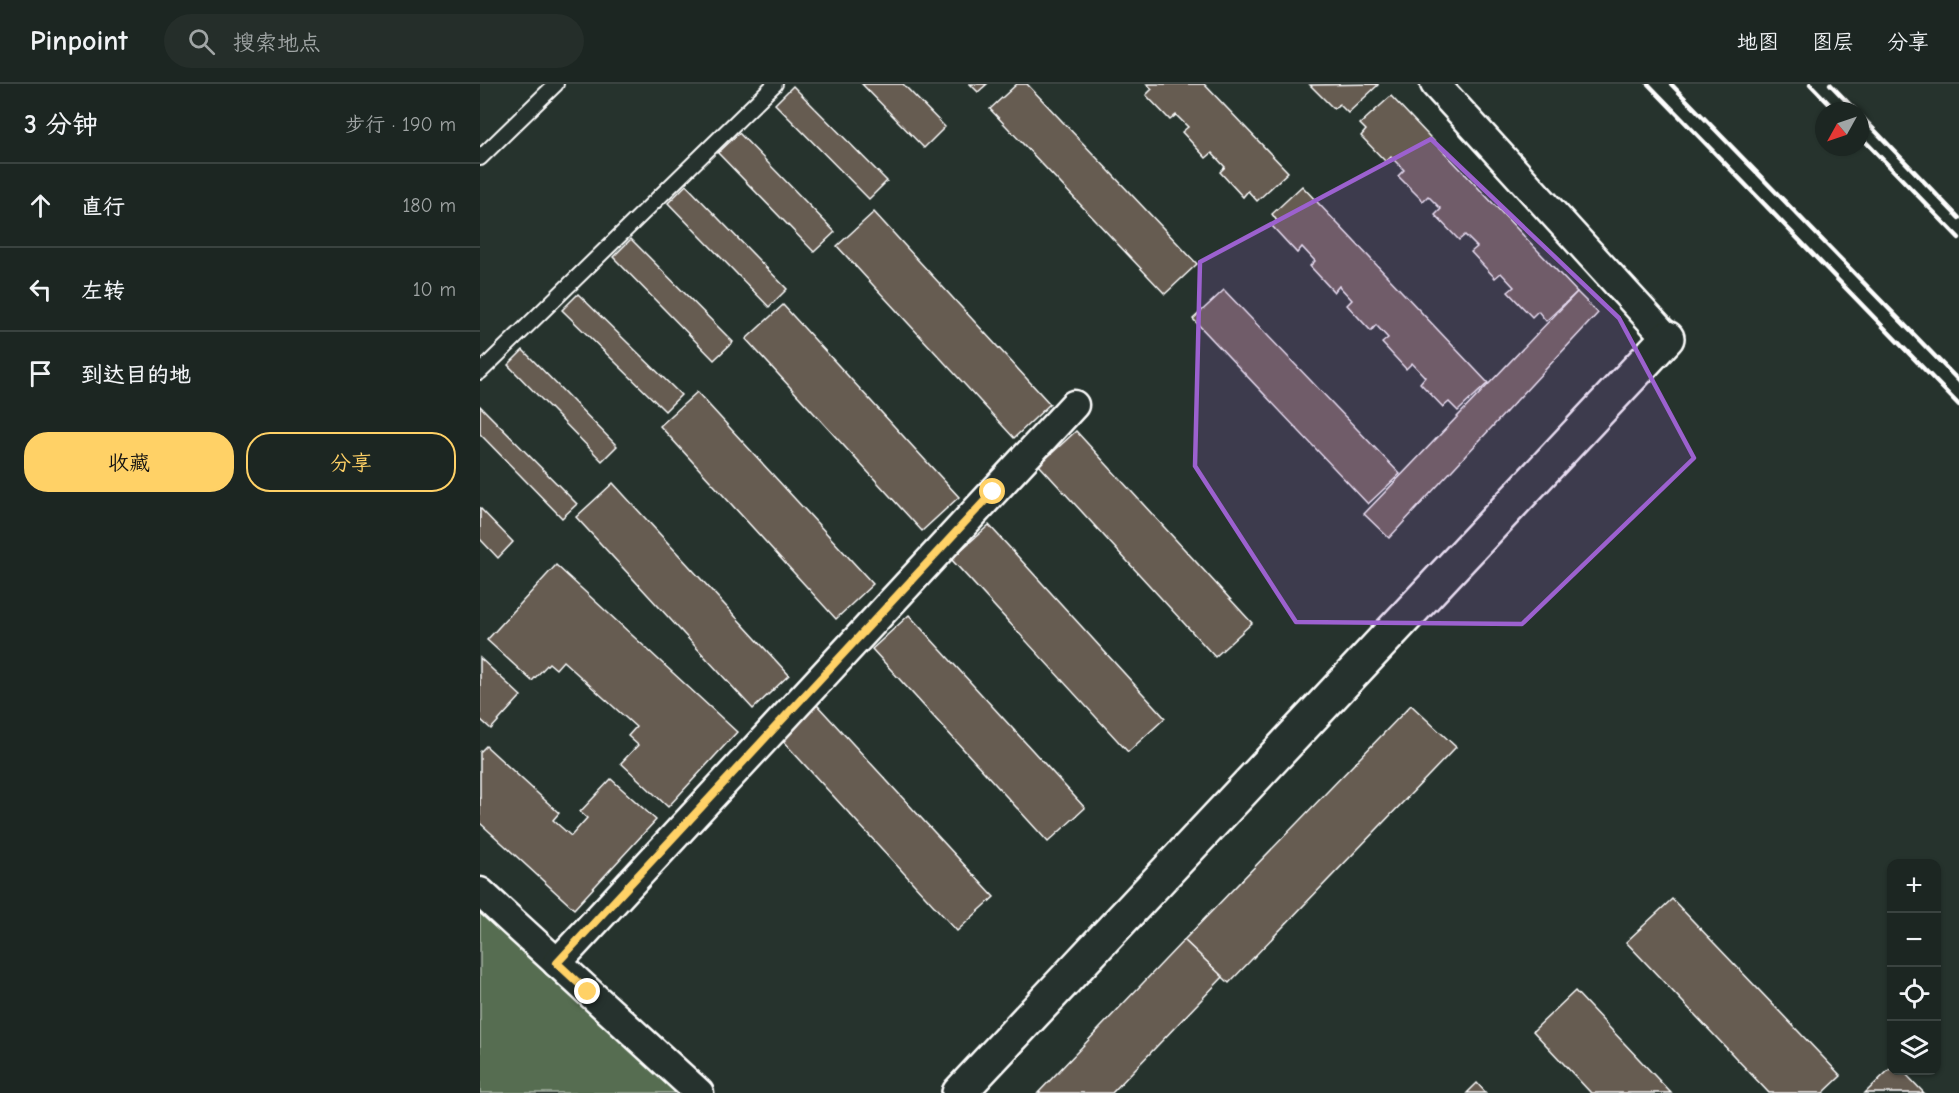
<!DOCTYPE html>
<html lang="zh">
<head>
<meta charset="utf-8">
<style>
  :root { --surface:#1c2622; --page:#252e2a; --text:#f1f3f6; --muted:#a0a5a5; --line:#3a4340; --accent:#ffd166 }
  body { margin:0; font-family:"Comic Neue","LXGW WenKai TC",sans-serif; background:var(--page); color:var(--text) }
  .controls { position:absolute; right:18px; bottom:18px; display:grid; overflow:hidden; border-radius:12px; box-shadow:0 2px 4px #0004 }
  .controls button { width:54px; height:54px; display:grid; place-items:center; padding:0; border:0; border-bottom:2px solid var(--line); background:var(--surface); color:var(--text); font:30px sans-serif }
  .compass { position:absolute; left:1335px; top:18px; width:54px; height:54px; border-radius:50%; background:var(--surface); box-shadow:0 2px 4px #0004; rotate:230deg }
  .stop { position:absolute; width:18px; height:18px; margin:-14px; border:4px solid #ffd166; border-radius:50%; background:#fff }
  .stop.end { background:#ffd166; border-color:#fff; box-shadow:0 2px 6px #0008 }
  .list { margin:0; padding:0; list-style:none }
  h2 { display:flex; justify-content:space-between; align-items:center; height:78px; margin:0; padding:0 24px; font-size:26px }
  h2 small { font-size:20px; font-weight:400; color:var(--muted) }
  .list li { display:grid; grid-template-columns:39px 1fr auto; gap:18px; align-items:center; box-sizing:border-box; height:84px; padding:0 24px; border-top:2px solid var(--line) }
  .list b { display:block; font-size:22px; white-space:nowrap }
  .list em { font-size:20px; font-style:normal; color:var(--muted) }
  .actions { display:flex; gap:12px; padding:18px 24px }
  .actions a { flex:1; padding:14px 0; border:2px solid var(--accent); border-radius:24px; text-align:center; font-size:21px; color:var(--accent) }
  .actions .main { background:var(--accent); color:#111 }
  .icon { flex:none; width:33px; height:33px; fill:none; stroke:currentColor; stroke-width:2; stroke-linecap:round; stroke-linejoin:round }
  .map { position:relative; flex:none; width:1479px; height:1009px; overflow:hidden }
  header { display:flex; align-items:center; gap:36px; box-sizing:border-box; height:84px; padding:0 30px; background:var(--surface); border-bottom:2px solid var(--line) }
  header strong { font-size:28px }
  nav { display:flex; gap:33px; margin-inline-start:auto; font-size:21px }
  .search { width:420px; height:54px; background:var(--page); display:flex; align-items:center; gap:15px; box-sizing:border-box; padding:0 21px; border-radius:33px; color:var(--muted); font-size:22px }
  main { display:flex }
  aside { flex:1; background:var(--surface) }
  .map>svg:first-child { display:block }
  .green { fill:#566d51; stroke:#aab6a8; stroke-width:1.5 }
  .building { fill:#665b51; stroke:#fff; stroke-width:1.5 }
  .lines { fill:none; stroke-linecap:round; stroke-linejoin:round }
  .lane-casing { stroke:#fff; stroke-width:18 }
  .street-casing { stroke:#fff; stroke-width:33 }
  .secondary-casing { stroke:#fff; stroke-width:38 }
  .lane { stroke:#26332d; stroke-width:14 }
  .street { stroke:#26332d; stroke-width:28 }
  .secondary { stroke:#26332d; stroke-width:33 }
  .rail { stroke:#fff; stroke-width:4.5 }
  .route { stroke:#ffd166; stroke-width:8 }
  .marked { fill:#9c61cf; fill-opacity:0.2; stroke:#9c61cf; stroke-width:4.5; stroke-linejoin:round }
</style>
</head>
<body>
<header>
<strong>Pinpoint</strong>
<div class="search"><svg class="icon" aria-label="search" viewBox="0 0 24 24"><circle cx="10" cy="10" r="6"/><path d="M15 15l6 6"/></svg>搜索地点</div>
<nav><a>地图</a><a>图层</a><a>分享</a></nav>
</header>
<main>
<aside>
<h2>3 分钟<small>步行 · 190 m</small></h2>
<ul class="list">
<li><svg class="icon" aria-label="ahead" viewBox="0 0 24 24"><path d="M12 20V5M6 11l6-6 6 6"/></svg><div><b>直行</b></div><em>180 m</em></li>
<li><svg class="icon" aria-label="left" viewBox="0 0 24 24"><path d="M17 20v-9H6M10 6l-5 5 5 5"/></svg><div><b>左转</b></div><em>10 m</em></li>
<li><svg class="icon" aria-label="arrive" viewBox="0 0 24 24"><path d="M6 21V4h12l-3 4 3 4H6"/></svg><div><b>到达目的地</b></div></li>
</ul>
<div class="actions"><a class="main">收藏</a><a>分享</a></div>
</aside>
<div class="map">
<svg width="1479" height="1009" viewBox="0 0 1479 1009">
  <rect width="100%" height="100%" fill="#26332d"/>
  <filter id="ink" filterUnits="userSpaceOnUse"><feTurbulence type="fractalNoise" baseFrequency=".0167" numOctaves="2"/><feDisplacementMap in="SourceGraphic" scale="12" xChannelSelector="R" yChannelSelector="G"/><feConvolveMatrix kernelMatrix="1 2 1 2 8 2 1 2 1" color-interpolation-filters="sRGB"/></filter>
  <g filter="url(#ink)">
    <polygon class="green" points="0,827 197,1009 0,1009"/>
    <g class="building">
      <polygon points="382,0 423,0 465,43 444,64"/>
      <polygon points="490,0 507,0 498,8"/>
      <polygon points="537,0 547,0 717,180 685,210 510,25"/>
      <polygon points="667,0 724,0 808,88 777,117 768,107 763,113 740,88 745,83 732,69 726,74 702,48 708,43 696,31 690,36 666,11 672,5"/>
      <polygon points="830,1 898,0 898,1 868,29 859,20 854,25"/>
      <polygon points="313,2 407,97 389,115 295,20"/>
      <polygon points="911,12 1097,208 1066,237 1058,227 1052,233 1028,208 1034,203 1021,189 1015,194 991,168 997,163 985,151 979,156 955,131 961,125 948,112 943,117 918,92 924,86 911,73 906,78 881,52 886,46 880,40"/>
      <polygon points="259,49 355,148 334,168 238,69"/>
      <polygon points="206,101 307,205 289,223 188,119"/>
      <polygon points="822,102 1008,299 978,327 969,318 963,323 940,299 945,293 932,279 926,285 902,259 908,254 896,241 891,247 867,221 872,216 859,202 854,208 830,182 835,177 822,163 817,169 792,142 797,137 792,130"/>
      <polygon points="394,128 570,320 534,354 357,162"/>
      <polygon points="151,155 253,258 234,276 133,173"/>
      <polygon points="744,206 920,390 888,420 713,235"/>
      <polygon points="1097,208 1118,229 909,454 884,430"/>
      <polygon points="98,210 201,311 185,327 82,226"/>
      <polygon points="303,221 479,413 442,447 266,255"/>
      <polygon points="43,266 137,362 122,377 28,281"/>
      <polygon points="217,308 393,500 356,535 180,342"/>
      <polygon points="0,322 97,420 82,434 0,350"/>
      <polygon points="596,347 772,539 735,573 559,381"/>
      <polygon points="133,399 309,591 273,625 96,433"/>
      <polygon points="0,424 33,458 18,474 0,455"/>
      <polygon points="509,441 685,634 648,668 471,475"/>
      <polygon points="76,481 257,648 188,723 141,679 158,661 148,652 156,643 83,577 76,585 69,579 52,597 7,556"/>
      <polygon points="429,531 605,724 568,758 392,565"/>
      <polygon points="0,574 41,612 11,645 1,636 0,638"/>
      <polygon points="337,621 514,813 477,847 301,655"/>
      <polygon points="931,621 976,663 749,899 704,856"/>
      <polygon points="6,662 79,729 73,736 91,752 107,734 100,728 131,695 176,736 94,825 0,739 0,668"/>
      <polygon points="1192,815 1361,992 1343,1009 1289,1009 1146,858"/>
      <polygon points="704,856 743,893 632,1009 558,1009"/>
      <polygon points="1095,907 1191,1009 1111,1009 1053,947"/>
      <polygon points="1412,983 1412,986 1422,986 1444,1009 1385,1009"/>
      <polygon points="997,999 1006,1009 987,1009"/>
    </g>
    <g class="lines">
      <defs>
        <g id="lane">
          <polyline points="0,74 76,0"/>
          <polyline points="0,288 295,0"/>
        </g>
        <g id="street">
          <polyline points="955,0 1187,254"/>
          <polyline points="0,808 219,1009"/>
          <polyline points="77,879 594,321"/>
        </g>
        <polyline id="secondary" points="479,1009 1187,254"/>
      </defs>
      <use href="#lane" class="lane-casing"/>
      <use href="#street" class="street-casing"/>
      <use href="#secondary" class="secondary-casing"/>
      <use href="#lane" class="lane"/>
      <use href="#street" class="street"/>
      <use href="#secondary" class="secondary"/>
      <g class="rail">
        <polyline points="1168,0 1479,321"/>
        <polyline points="1191,0 1479,297"/>
        <polyline points="1330,0 1356,27"/>
        <polyline points="1350,0 1376,27"/>
        <polyline points="1380,31 1479,134"/>
        <polyline points="1380,52 1479,154"/>
      </g>
    </g>
  </g>
  <g class="lines" filter="url(#ink)">
    <polyline class="route" points="108,908 77,879 513,408"/>
  </g>
  <path class="marked" d="M951,55L1139,234L1214,374L1042,540L816,538L715,382L720,178Z"/>
</svg>
<div class="controls">
<button>+</button>
<button>−</button>
<button><svg class="icon" aria-label="locate" viewBox="0 0 24 24"><circle cx="12" cy="12" r="6"/><path d="M12 2v4M12 18v4M2 12h4M18 12h4"/></svg></button>
<button><svg class="icon" aria-label="layers" viewBox="0 0 24 24"><path d="M12 4l9 5-9 5-9-5zM3 14l9 5 9-5"/></svg></button>
</div>
<svg class="compass" viewBox="-18 -18 36 36"><path d="M0-13l5 13h-10z" fill="#e53935"/><path d="M0 13l5-13h-10z" fill="#a0a5a5"/></svg>
<div class="stop" style="left:513px;top:408px"></div>
<div class="stop end" style="left:108px;top:908px"></div>
</div>
</main>
</body>
</html>
